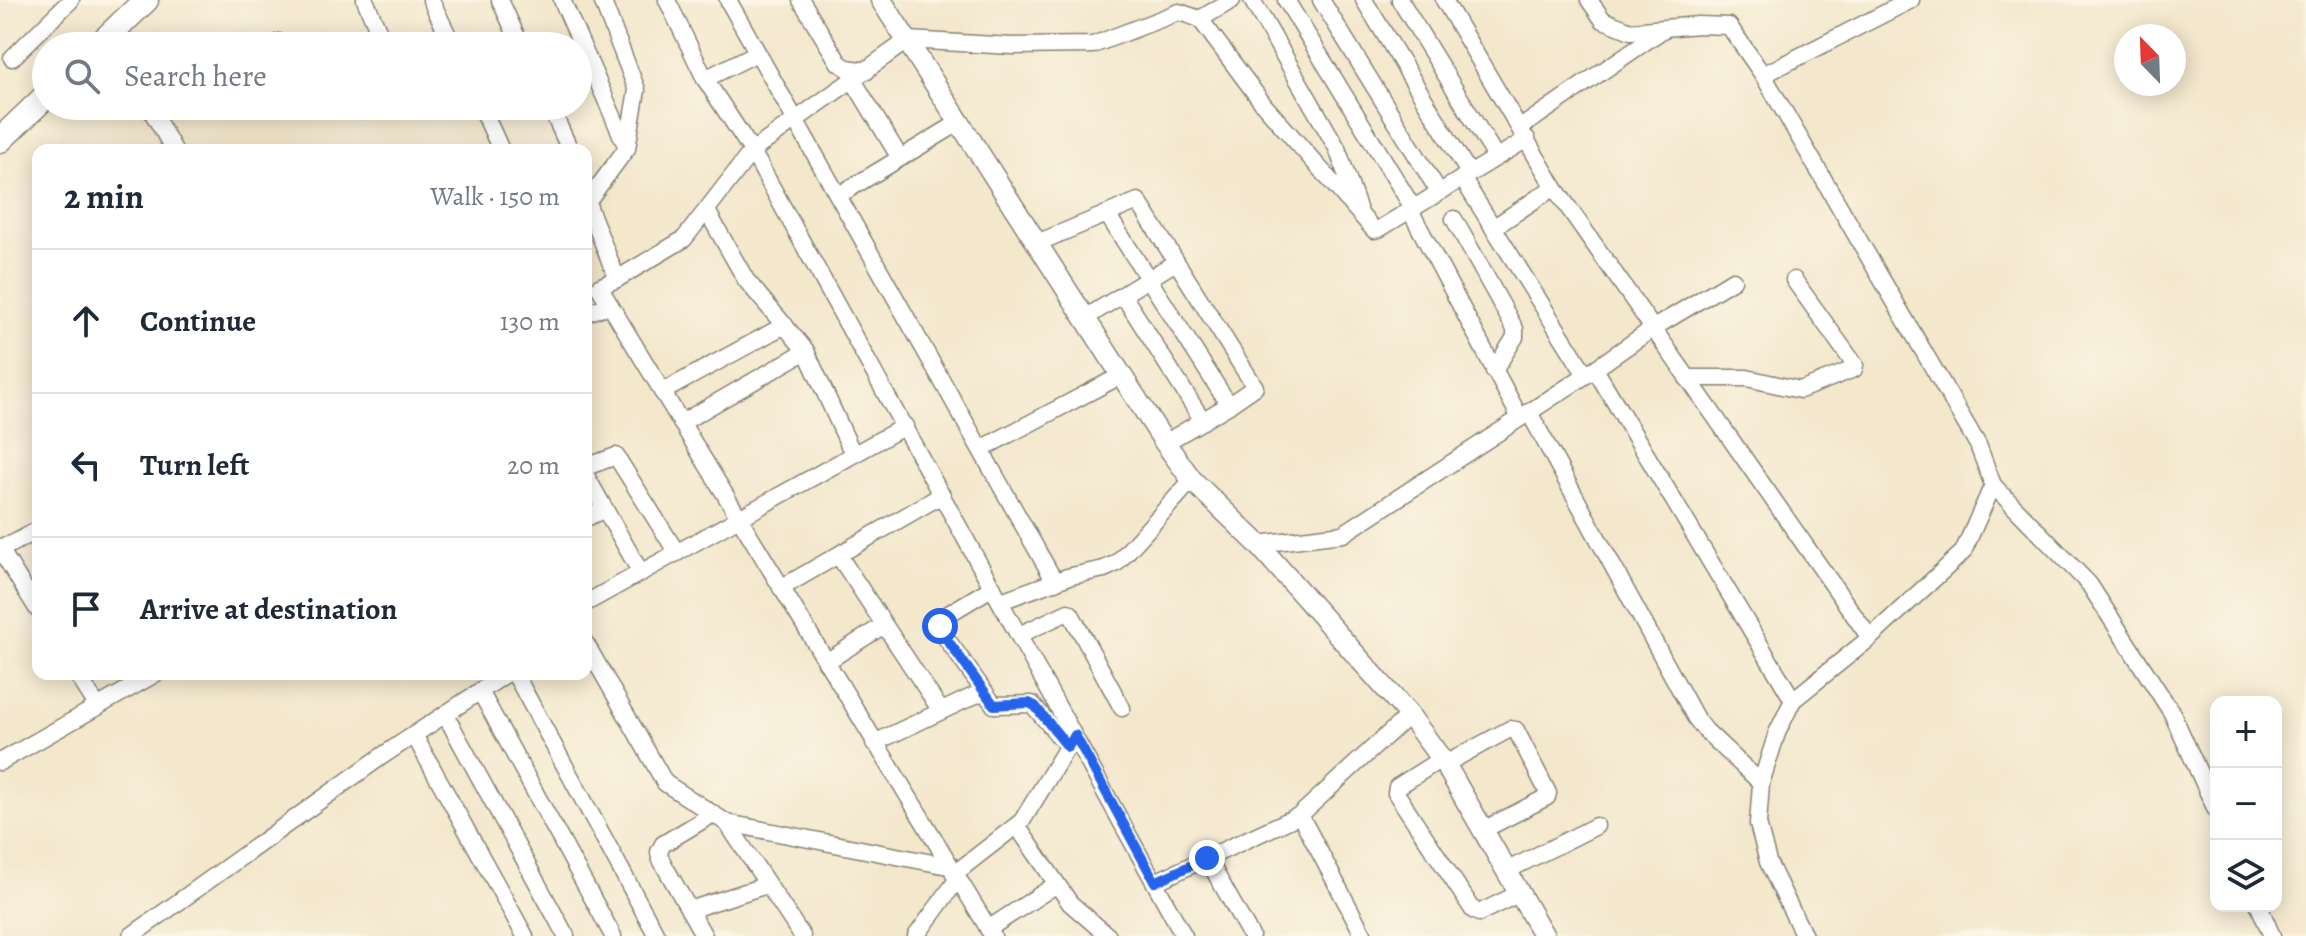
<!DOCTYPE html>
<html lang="en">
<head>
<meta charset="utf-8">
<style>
  :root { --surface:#fff; --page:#f6f6f7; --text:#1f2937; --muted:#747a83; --line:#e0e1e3 }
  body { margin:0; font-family:Alegreya,serif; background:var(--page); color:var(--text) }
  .controls { position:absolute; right:24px; bottom:24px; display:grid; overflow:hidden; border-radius:16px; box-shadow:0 4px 20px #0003 }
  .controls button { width:72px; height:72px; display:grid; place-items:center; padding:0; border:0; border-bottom:2px solid var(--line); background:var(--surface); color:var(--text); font:40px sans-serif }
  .compass { position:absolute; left:2114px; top:24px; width:72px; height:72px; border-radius:50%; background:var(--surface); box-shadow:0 4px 20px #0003; rotate:337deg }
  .stop { position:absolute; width:24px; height:24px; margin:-18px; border:6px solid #2563eb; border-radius:50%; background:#fff }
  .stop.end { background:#2563eb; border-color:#fff; box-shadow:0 2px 8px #0008 }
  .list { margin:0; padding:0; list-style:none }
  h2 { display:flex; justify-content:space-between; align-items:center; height:104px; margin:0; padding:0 32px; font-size:34px }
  h2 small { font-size:26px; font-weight:400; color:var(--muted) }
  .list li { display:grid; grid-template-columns:52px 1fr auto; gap:24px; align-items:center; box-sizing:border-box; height:144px; padding:0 32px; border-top:2px solid var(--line) }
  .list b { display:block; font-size:30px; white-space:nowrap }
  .list em { font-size:26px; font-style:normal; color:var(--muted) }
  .icon { flex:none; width:44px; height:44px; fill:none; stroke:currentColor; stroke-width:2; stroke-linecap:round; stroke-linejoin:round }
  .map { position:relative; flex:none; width:2306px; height:936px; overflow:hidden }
  .search { position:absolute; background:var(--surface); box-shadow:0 4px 20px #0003; left:32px; top:32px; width:560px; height:88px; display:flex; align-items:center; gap:20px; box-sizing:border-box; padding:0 28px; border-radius:44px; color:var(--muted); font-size:30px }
  .panel { position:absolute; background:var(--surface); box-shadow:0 4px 20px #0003; left:32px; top:144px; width:560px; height:536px; border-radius:16px }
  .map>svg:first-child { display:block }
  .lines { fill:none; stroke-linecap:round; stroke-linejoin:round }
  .minor-casing { stroke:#888274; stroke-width:19 }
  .tertiary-casing { stroke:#888274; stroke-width:23 }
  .secondary-casing { stroke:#888274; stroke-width:27 }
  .minor { stroke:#fff; stroke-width:16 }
  .tertiary { stroke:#fff; stroke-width:20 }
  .secondary { stroke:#fff; stroke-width:24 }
  .route { stroke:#2563eb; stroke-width:10 }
</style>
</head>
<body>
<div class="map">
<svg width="2306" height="936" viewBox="0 0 2306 936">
  <rect width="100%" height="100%" fill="#fcf5e5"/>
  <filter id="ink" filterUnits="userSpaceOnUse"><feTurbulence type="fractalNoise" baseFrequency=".0125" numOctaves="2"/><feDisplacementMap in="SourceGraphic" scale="16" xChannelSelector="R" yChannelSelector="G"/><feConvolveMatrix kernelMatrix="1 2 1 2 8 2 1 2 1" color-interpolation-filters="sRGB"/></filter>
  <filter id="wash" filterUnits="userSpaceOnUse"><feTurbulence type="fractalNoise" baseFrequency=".006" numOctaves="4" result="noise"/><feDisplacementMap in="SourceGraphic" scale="32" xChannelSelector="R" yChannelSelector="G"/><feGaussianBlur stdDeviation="1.8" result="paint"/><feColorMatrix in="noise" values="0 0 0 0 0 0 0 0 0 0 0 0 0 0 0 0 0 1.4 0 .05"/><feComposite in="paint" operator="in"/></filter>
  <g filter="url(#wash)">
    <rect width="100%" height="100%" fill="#f3e7cc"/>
  </g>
  <g filter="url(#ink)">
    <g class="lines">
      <defs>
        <g id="minor">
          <polyline points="365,0 385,46"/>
          <polyline points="431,0 453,46"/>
          <polyline points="500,0 521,46"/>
          <polyline points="562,0 627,148"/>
          <polyline points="667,0 705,79 752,151 1184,936"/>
          <polyline points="728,0 1055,582"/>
          <polyline points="801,0 839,63 847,68 867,71"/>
          <polyline points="1252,0 1337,148 1358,208"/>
          <polyline points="1286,0 1413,208"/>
          <polyline points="1321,0 1439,192"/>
          <polyline points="1364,0 1469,173"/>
          <polyline points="1400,0 1496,157"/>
          <polyline points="1444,0 1554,187 1870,638"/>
          <polyline points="1589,0 1603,20 1631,31 1698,25 1729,26 1763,75 1978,445 1993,485 1963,552 1870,638 1793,700 1777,733 1761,783 1758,824 1768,862 1804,936"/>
          <polyline points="1200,19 1264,105 1374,230 1379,229 1527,139"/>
          <polyline points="273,46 279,42"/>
          <polyline points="12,58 71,0"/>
          <polyline points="1763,75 1911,0"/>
          <polyline points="705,79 757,53"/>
          <polyline points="853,80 900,158"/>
          <polyline points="149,106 174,150"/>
          <polyline points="410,106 411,108 415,106"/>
          <polyline points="481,106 501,150"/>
          <polyline points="550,106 570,150"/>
          <polyline points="1520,128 1664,29"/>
          <polyline points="1462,178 1586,375"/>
          <polyline points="839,195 960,122"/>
          <polyline points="586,200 617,279"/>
          <polyline points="587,202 627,148 637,90 602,0"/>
          <polyline points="1410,210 1520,418"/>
          <polyline points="707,211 746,280 806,351 853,454"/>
          <polyline points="1107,214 1229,405"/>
          <polyline points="1454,219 1515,329 1515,337 1494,371"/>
          <polyline points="1493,228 1554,187"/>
          <polyline points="1037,243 1138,201 1255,387 1229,405 1165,443"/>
          <polyline points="1123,295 1203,421"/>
          <polyline points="610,305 993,936"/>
          <polyline points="586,313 610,305 599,287 617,279 684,239 752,151 908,40 1012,46 1093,45 1179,12 1200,19 1232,0"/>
          <polyline points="1085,318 1176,262"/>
          <polyline points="1595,369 1793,700"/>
          <polyline points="1687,378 1747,378 1800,390 1854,369 1855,365 1794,280"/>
          <polyline points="662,392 785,325"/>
          <polyline points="1529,412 1695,717 1705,730 1761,783"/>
          <polyline points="681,423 806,351"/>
          <polyline points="981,449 1122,375"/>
          <polyline points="586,467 616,456 677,553"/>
          <polyline points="586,476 641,573"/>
          <polyline points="1993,485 2089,584 2172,713 2216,810"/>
          <polyline points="586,518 605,509"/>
          <polyline points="1258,544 1343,534 1586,375 1652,329 1733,280"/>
          <polyline points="0,547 12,544 38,530"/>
          <polyline points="0,549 38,610"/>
          <polyline points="839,556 941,711"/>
          <polyline points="993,587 945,616 942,620 941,631 994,705 1032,704 1068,747"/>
          <polyline points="781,588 942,495"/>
          <polyline points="1001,601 1067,577 1104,569 1117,563 1192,480"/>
          <polyline points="586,603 905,426"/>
          <polyline points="1019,635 1068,612 1071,614 1122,708"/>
          <polyline points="586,644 665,783 727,823 948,866"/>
          <polyline points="826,662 884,625"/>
          <polyline points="77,674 98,707"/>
          <polyline points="515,674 657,936"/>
          <polyline points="480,691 613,936"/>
          <polyline points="445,714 566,936"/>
          <polyline points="414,735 525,936"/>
          <polyline points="874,743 984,691"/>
          <polyline points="1441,759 1397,787 1396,793 1473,910 1479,913 1518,894"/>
          <polyline points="0,762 155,674"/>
          <polyline points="1445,764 1510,729 1516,730 1548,793 1547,797 1483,830"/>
          <polyline points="1300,815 1364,936"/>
          <polyline points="727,823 802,936"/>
          <polyline points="1017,826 1070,903 1108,936"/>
          <polyline points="1207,858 1251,936"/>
          <polyline points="1506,871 1596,826"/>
          <polyline points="954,874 1022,821 1072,739"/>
          <polyline points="1155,882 1300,815 1409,715"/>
          <polyline points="2259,906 2272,936"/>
          <polyline points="689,910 767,885"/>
          <polyline points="988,929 1057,884"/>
          <polyline points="131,936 382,756 506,674"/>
          <polyline points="704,936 660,858 659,852 663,844 713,814"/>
          <polyline points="916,936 957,880"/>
        </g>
        <polyline id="tertiary" points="881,0 1165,443 1192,480 1258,544 1409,715 1445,764 1544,936"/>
        <g id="secondary">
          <polyline points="98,46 146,0"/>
          <polyline points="0,140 46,96"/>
        </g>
      </defs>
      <use href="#minor" class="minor-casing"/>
      <use href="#tertiary" class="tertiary-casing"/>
      <use href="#secondary" class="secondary-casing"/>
      <use href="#minor" class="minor"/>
      <use href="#tertiary" class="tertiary"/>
      <use href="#secondary" class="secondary"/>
    </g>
  </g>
  <g class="lines" filter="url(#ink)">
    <polyline class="route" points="940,626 941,631 994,705 1029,703 1035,706 1068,747 1075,735 1155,882 1207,858"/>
  </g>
</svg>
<div class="controls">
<button>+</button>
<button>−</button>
<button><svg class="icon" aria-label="layers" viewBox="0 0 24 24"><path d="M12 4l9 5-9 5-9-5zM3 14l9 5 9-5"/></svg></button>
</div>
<svg class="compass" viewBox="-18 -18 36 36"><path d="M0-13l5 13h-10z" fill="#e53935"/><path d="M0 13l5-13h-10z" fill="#747a83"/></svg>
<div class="stop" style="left:940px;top:626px"></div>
<div class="stop end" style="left:1207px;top:858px"></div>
<div class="search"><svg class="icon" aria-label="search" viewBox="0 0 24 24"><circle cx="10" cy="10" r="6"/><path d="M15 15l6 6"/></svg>Search here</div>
<section class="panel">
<h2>2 min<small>Walk · 150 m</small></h2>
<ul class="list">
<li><svg class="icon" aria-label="ahead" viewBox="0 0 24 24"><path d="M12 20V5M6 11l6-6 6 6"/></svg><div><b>Continue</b></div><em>130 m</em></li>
<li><svg class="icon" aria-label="left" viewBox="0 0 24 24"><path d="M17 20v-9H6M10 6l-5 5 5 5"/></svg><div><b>Turn left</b></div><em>20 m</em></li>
<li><svg class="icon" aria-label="arrive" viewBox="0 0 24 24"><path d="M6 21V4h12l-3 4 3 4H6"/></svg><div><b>Arrive at destination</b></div></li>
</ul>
</section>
</div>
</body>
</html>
